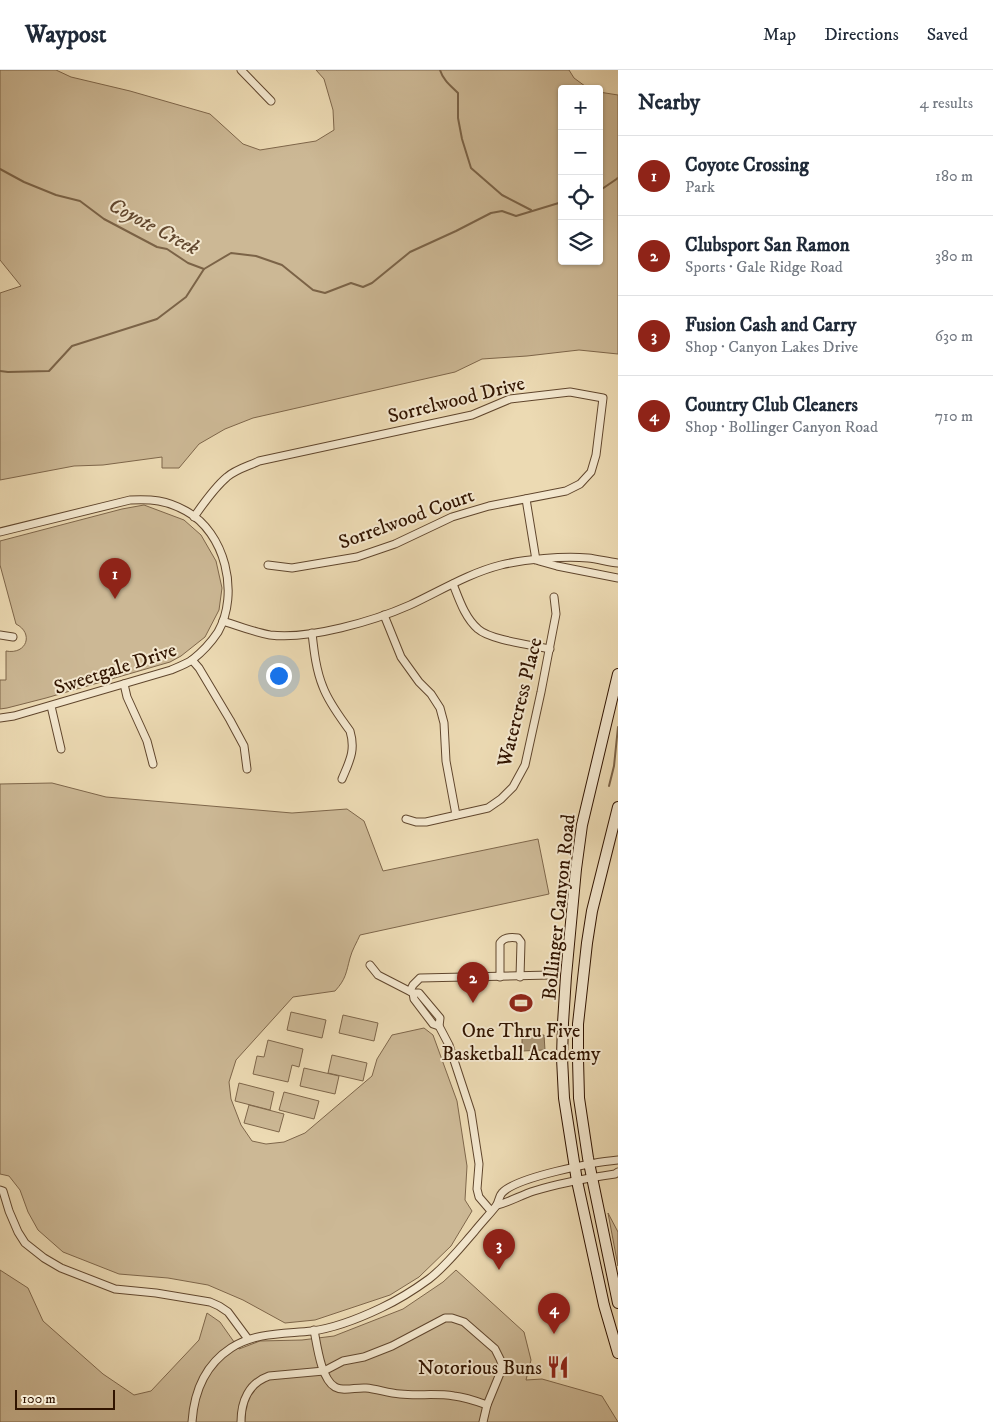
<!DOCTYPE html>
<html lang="en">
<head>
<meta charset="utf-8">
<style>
  :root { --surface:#fff; --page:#f2f2f3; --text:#1f2937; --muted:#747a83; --line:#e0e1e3; --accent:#8f2418 }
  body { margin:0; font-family:"IM FELL DW Pica",serif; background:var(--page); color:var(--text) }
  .controls { position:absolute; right:15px; top:15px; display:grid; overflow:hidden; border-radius:5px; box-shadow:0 1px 4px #0004 }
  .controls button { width:45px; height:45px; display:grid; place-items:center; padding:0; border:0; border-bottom:1px solid var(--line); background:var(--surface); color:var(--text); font:25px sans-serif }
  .scale { position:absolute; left:15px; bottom:12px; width:100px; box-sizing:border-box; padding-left:5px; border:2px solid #311400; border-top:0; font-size:14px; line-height:18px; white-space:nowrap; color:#311400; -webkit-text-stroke:4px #f3e7ce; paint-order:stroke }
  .you { position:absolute; left:278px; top:605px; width:18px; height:18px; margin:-12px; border:4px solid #fff; border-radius:50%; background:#1a73e8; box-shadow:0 0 0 8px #1a73e833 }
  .badge { display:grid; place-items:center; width:32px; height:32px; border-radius:50%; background:var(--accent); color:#fff; font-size:16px; font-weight:700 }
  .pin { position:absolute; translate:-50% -41px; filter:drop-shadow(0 1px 2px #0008) }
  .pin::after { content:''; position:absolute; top:26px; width:18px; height:15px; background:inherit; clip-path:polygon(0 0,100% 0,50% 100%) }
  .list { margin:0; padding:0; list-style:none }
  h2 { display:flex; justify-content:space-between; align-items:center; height:65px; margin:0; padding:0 20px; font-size:21px }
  h2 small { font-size:16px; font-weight:400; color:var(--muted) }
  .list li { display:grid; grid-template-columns:32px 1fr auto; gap:15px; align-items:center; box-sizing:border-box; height:80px; padding:0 20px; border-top:1px solid var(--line) }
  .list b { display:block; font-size:19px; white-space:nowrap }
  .list p { margin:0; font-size:16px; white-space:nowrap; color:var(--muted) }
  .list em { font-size:16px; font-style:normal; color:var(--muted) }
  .icon { flex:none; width:28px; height:28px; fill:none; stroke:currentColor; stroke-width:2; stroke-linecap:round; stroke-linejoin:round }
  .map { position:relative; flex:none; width:618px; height:1352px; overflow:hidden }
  header { display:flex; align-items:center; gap:30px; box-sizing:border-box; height:70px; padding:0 25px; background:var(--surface); border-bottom:1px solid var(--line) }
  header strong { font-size:24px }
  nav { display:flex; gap:28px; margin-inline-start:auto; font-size:18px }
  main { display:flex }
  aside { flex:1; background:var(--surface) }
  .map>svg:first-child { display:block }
  .green { fill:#ccb895; stroke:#7e664a }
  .water { fill:#ac9776; stroke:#7b6347 }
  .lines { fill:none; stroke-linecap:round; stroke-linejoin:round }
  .stream { stroke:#7b6347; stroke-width:2 }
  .minor-casing { stroke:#60462d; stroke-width:9 }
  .secondary-casing { stroke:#311400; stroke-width:12 }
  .minor { stroke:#f3e7ce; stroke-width:7 }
  .secondary { stroke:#f3e7ce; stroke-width:10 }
  .labels { text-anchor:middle; stroke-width:4; stroke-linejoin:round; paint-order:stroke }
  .street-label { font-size:20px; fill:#311400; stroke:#f3e7ce }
  .poi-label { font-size:20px; fill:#311400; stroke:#f3e7ce }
  .water-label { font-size:21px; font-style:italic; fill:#62482f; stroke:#f3e7ce }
</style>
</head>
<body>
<header>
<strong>Waypost</strong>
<nav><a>Map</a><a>Directions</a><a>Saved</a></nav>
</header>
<main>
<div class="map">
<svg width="618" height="1352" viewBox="0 0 618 1352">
  <rect width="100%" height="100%" fill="#ecdab3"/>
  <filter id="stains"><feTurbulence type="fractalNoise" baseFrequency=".004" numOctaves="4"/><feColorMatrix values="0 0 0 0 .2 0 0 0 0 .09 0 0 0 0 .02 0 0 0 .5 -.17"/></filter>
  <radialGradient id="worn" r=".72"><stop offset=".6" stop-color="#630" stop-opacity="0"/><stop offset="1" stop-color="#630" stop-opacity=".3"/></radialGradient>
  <g class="green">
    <polygon points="0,0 56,0 71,7 130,21 210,44 243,74 260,80 316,71 334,60 333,40 324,9 316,0 569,0 574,8 589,19 562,19 562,191 599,191 599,22 618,25 618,284 579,280 527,286 482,289 455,302 253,348 225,359 199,374 179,398 162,398 162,387 103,395 74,396 0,410 0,223 21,216 0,190"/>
    <path d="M144,435L184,450L201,465L216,491L222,518L219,540L205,567L181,586L170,592L46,628L7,638L0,639V610H6V581C27,585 34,563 16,554L0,495V471L122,439Z"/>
    <path d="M52,713L106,727L292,743L347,739L364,751L383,801L538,769L549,824L360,865C357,872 352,880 350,888C346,903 346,909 335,921L293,927L236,990L229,1012L231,1029L241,1055L252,1071L266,1074L284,1072L305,1063L372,1006L377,989L392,965L424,958L433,965L457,1031L467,1096L465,1130L472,1141L451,1176L419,1207L390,1225L315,1250L285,1253L243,1230L208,1215L168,1208L119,1204L63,1182L38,1160L28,1142L20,1120L9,1106L0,1104V714Z"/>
    <polygon points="291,942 326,950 322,968 287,960"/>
    <polygon points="343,945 378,953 374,971 339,963"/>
    <polygon points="268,970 303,979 299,997 292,995 288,1012 253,1004 257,986 264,987"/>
    <polygon points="332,985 367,993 363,1011 328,1003"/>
    <polygon points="304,998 339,1006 335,1024 300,1016"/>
    <polygon points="239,1013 274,1022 270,1040 235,1031"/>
    <polygon points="284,1022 319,1031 314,1049 279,1040"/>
    <polygon points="249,1035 284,1044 279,1062 244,1053"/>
    <polygon points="608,1143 618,1162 618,1196"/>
    <polygon points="0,1200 28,1218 43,1251 103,1304 134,1325 151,1321 199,1270 207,1243 220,1252 239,1279 260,1271 302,1270 334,1266 403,1239 443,1212 456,1200 524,1262 531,1290 526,1310 542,1309 602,1326 618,1352 0,1352"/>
  </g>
  <polygon class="water" points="542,965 544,965 545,980 522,981 522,966"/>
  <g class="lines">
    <g class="stream">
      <path d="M440,0C443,10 451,16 458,23V48L462,69L471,98L502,125L531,140"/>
      <polyline points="0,99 24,112 56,125 80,131 104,149 157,177 167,179 188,193 204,199"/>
      <polyline points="599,121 618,108"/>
      <polyline points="0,301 8,302 49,301 72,276 157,249 186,227 204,199 231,183 256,186 282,195 313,220 325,223 351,213 363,217 372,213 410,182 456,161 491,143 502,141 516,146 562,132"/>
      <polyline points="609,716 614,696 618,657"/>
    </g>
    <defs>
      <g id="minor">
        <polyline points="241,0 271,31"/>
        <polyline points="526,429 536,490"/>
        <path d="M194,447C203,434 215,417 227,407C236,399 249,396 259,391L472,345L510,329L570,322L603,328L596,385L591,402L580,414L566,421L489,436L452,447L395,474L357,487L292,498L268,495"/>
        <path d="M0,462L130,430C152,429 166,430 186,441C225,462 240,523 218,562C212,571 201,583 192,590C186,594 178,597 171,600L14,646L0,648"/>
        <polyline points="539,491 557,496 618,508"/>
        <path d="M453,514C459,529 465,548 478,559C490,570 532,575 550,579"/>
        <polyline points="384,545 401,587 419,612 431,624 440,638 444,653 446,691 456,745"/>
        <path d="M223,551C238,556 254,562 270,565C309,570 374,551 410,535C440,521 469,503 501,495C526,489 562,486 588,488C598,489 608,492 618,493"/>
        <path d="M312,563C314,581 316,600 323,617C329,633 340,647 350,661C356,681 349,692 342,709"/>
        <polyline points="0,565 13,567"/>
        <polyline points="192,590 199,598 230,650 244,676 247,699"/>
        <polyline points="124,614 127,627 147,671 153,694"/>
        <polyline points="51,636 61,679"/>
        <polyline points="406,749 416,752 426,752 488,738 501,729 513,717 525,695 541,622 556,544 554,527"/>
        <polyline points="370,895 378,905 413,923 419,923 440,948 439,956 449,975 471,1042 479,1094 477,1119 479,1127 491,1141"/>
        <path d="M500,907V873C504,867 512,867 518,868L521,872L520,907"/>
        <polyline points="410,921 413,915 420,908 551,905"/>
        <polyline points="413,923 414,929 433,954 439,956"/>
        <polyline points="0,1120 3,1121 9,1141 18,1162 25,1173 44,1188 61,1198 115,1219 156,1223 210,1232 219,1236 228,1242 248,1269"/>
        <path d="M497,1135C510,1132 521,1125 534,1121C560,1113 588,1108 615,1104L618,1102"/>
        <path d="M314,1260C317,1275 321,1309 335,1317C344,1322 356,1317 366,1318C377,1319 388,1323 400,1324C418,1326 436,1323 454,1326C465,1327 476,1331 487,1335"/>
        <path d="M192,1352C194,1322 205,1295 231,1278C256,1262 285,1264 312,1261C335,1258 360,1248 381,1238C398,1230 414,1220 429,1209C446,1196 460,1178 474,1162C481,1153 489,1145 496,1136C499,1132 499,1126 502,1123C516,1107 595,1092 618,1090"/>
        <path d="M241,1352C241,1331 249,1313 269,1306L324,1301L343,1291L364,1287L392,1276L445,1248H452L464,1252L495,1279L500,1289L502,1294L501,1301L487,1335L483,1352"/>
      </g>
      <g id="secondary">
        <polyline points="618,604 582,755 576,799 566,906 563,953 562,988 564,1028 577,1111 604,1235 618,1283"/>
        <polyline points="618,737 592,841 587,873 578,954 578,989 579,1028 588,1088 618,1233"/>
      </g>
    </defs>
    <use href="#minor" class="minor-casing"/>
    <use href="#secondary" class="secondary-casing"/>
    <use href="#minor" class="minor"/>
    <use href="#secondary" class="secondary"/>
  </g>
  <defs>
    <symbol id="stadium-bare" viewBox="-9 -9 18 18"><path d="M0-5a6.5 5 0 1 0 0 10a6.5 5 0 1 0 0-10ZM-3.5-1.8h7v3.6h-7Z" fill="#8f2418" stroke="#f3e7ce" stroke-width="2.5" paint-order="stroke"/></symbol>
    <symbol id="restaurant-bare" viewBox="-9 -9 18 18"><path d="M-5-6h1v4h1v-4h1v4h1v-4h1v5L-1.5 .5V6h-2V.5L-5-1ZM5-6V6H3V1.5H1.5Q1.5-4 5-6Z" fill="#8f2418" stroke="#f3e7ce" stroke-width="2.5" paint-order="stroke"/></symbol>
  </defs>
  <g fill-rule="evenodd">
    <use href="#stadium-bare" x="505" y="917" width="32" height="32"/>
    <use href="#restaurant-bare" x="542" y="1281" width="32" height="32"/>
  </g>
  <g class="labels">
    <g class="street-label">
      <text transform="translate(456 329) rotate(-14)" y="7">Sorrelwood Drive</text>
      <text transform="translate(406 448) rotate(-20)" y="7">Sorrelwood Court</text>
      <text transform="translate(115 598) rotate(-18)" y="7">Sweetgale Drive</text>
      <text transform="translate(519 632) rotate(-76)" y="7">Watercress Place</text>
      <text transform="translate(558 837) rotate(-84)" y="7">Bollinger Canyon Road</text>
    </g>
    <g class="poi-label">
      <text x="521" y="967">One Thru Five<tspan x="521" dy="23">Basketball Academy</tspan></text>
      <text x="542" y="1304" text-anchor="end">Notorious Buns</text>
    </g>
    <g class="water-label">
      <text transform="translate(154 156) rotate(28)" y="7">Coyote Creek</text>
    </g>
  </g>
  <rect width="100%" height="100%" filter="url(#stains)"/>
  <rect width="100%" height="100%" fill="url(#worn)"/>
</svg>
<div class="controls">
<button>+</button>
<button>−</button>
<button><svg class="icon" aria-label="locate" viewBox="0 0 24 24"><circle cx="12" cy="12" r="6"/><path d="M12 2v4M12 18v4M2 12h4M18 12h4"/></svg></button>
<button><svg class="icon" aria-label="layers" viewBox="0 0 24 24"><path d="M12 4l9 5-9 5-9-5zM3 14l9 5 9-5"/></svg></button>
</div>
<div class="scale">100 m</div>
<div class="you"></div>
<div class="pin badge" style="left:115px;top:529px">1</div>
<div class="pin badge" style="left:473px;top:933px">2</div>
<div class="pin badge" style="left:499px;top:1200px">3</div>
<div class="pin badge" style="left:554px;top:1264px">4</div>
</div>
<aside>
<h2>Nearby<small>4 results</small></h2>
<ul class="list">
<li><span class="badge">1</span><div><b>Coyote Crossing</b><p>Park</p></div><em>180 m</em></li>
<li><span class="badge">2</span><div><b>Clubsport San Ramon</b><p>Sports · Gale Ridge Road</p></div><em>380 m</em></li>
<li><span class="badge">3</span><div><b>Fusion Cash and Carry</b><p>Shop · Canyon Lakes Drive</p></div><em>630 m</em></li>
<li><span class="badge">4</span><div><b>Country Club Cleaners</b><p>Shop · Bollinger Canyon Road</p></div><em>710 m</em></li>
</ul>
</aside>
</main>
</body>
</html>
